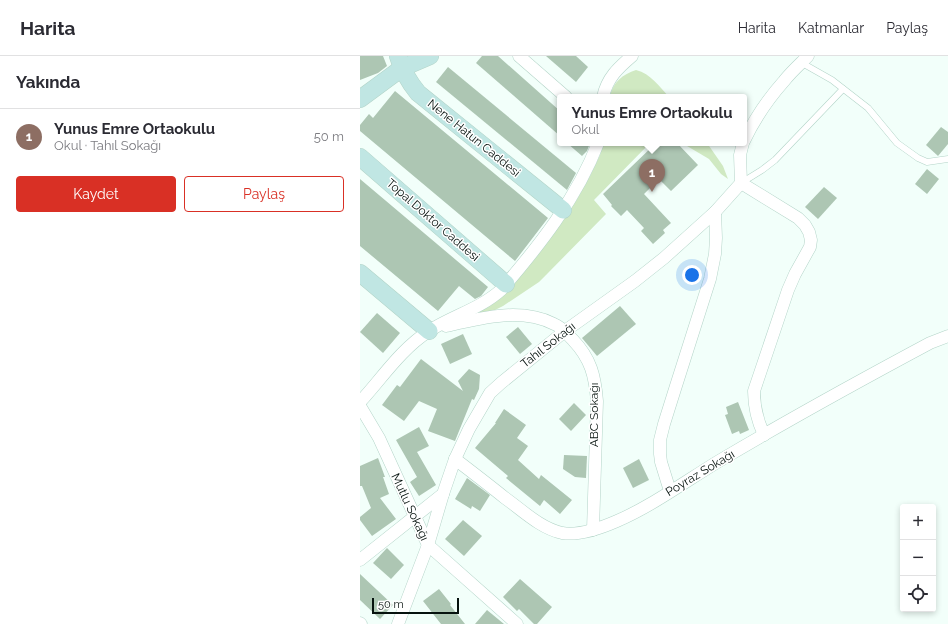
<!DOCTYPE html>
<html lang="tr">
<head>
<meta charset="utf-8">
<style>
  :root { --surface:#fff; --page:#f7f7f7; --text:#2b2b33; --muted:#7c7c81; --line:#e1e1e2; --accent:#d93025 }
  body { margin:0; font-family:Raleway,sans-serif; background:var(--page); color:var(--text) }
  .controls { position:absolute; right:12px; bottom:12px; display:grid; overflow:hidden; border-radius:4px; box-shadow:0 2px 6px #0003 }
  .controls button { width:36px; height:36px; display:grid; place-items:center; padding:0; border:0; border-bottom:1px solid var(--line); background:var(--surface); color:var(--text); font:20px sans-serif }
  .scale { position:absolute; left:12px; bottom:10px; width:87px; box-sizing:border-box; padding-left:4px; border:2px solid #06120e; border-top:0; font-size:11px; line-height:14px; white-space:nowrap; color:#06120e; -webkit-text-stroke:3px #fff; paint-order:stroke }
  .you { position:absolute; left:332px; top:219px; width:14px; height:14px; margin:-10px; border:3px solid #fff; border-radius:50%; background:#1a73e8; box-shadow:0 0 0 6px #1a73e833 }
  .badge { display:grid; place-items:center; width:26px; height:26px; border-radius:50%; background:var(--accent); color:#fff; font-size:13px; font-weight:700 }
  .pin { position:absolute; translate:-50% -33px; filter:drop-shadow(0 1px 2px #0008) }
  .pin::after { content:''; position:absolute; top:21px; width:14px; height:12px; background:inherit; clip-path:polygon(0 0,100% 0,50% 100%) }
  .popup { position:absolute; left:197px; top:38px; width:190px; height:52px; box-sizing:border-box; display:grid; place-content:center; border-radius:4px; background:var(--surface); filter:drop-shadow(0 1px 3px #0005); font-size:13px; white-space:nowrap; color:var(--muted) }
  .popup b { font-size:15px; color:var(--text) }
  .popup::after { content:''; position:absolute; left:50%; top:100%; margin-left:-8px; border:8px solid transparent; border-top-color:var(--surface) }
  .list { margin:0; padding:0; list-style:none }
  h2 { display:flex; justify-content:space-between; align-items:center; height:52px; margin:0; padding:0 16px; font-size:17px }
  h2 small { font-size:13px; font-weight:400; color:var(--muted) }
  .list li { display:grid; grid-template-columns:26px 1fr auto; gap:12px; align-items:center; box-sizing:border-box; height:56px; padding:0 16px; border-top:1px solid var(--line) }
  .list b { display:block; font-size:15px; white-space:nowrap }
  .list p { margin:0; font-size:13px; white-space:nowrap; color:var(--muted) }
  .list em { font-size:13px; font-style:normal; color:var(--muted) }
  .actions { display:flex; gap:8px; padding:12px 16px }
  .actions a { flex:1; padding:9px 0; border:1px solid var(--accent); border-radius:4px; text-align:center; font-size:14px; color:var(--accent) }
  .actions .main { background:var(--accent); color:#fff }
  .icon { flex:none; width:22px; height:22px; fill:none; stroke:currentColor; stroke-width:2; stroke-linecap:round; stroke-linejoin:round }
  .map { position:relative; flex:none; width:588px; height:568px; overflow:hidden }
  header { display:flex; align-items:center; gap:24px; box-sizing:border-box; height:56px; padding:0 20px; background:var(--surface); border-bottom:1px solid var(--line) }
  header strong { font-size:19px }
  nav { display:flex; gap:22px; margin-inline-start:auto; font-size:14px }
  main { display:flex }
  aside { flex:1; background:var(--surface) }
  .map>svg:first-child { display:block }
  .green { fill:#d0e9c2 }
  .building { fill:#adc6b3 }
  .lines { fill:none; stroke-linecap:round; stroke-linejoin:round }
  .lane-casing { stroke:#b3d4c8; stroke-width:7 }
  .street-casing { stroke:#b3d4c8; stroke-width:13 }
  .secondary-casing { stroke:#b3d4c8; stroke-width:18 }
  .lane { stroke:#fff; stroke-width:6 }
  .street { stroke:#fff; stroke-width:12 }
  .secondary { stroke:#c0e6e3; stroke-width:17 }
  .labels { text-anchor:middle; stroke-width:3; stroke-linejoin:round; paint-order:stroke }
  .street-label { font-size:12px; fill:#06120e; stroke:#fff }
</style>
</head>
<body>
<header>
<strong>Harita</strong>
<nav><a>Harita</a><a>Katmanlar</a><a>Paylaş</a></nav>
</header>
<main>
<aside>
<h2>Yakında<small></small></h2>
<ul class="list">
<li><span class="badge" style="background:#8d6e63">1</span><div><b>Yunus Emre Ortaokulu</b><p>Okul · Tahıl Sokağı</p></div><em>50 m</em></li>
</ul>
<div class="actions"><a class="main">Kaydet</a><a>Paylaş</a></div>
</aside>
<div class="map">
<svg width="588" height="568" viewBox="0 0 588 568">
  <rect width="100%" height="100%" fill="#f2fffa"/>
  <g class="green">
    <path d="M276,14C291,18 299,30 309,41H250C252,27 263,18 276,14Z"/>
    <polygon points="243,87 290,87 234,144 246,158 188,217 179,226 143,250 133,255 103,260 116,255 216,145 230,120 240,99"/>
    <polygon points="322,87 347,87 363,110 368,123 361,118 349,103"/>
  </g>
  <g class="building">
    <polygon points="0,0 23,0 27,10 18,17 0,24"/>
    <polygon points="122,0 138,0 200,55 200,80 116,7"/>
    <polygon points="186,0 216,0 228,11 216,26"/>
    <polygon points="88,11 216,117 207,134 76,26"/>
    <polygon points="35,35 188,162 155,205 0,75 0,69 9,58 13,62"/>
    <polygon points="581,71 588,76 588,88 578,100 566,89"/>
    <polygon points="207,87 230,87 227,95 222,100"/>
    <polygon points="296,87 317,87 338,109 311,135 299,123 284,138 311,167 303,174 305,177 293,188 281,175 284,172 267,154 261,160 251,150 252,149 243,138"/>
    <polygon points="567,113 579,123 567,138 555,128"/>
    <polygon points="0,123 128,231 121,240 115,243 99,230 78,255 0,190"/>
    <polygon points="464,131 477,142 458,163 445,151"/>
    <polygon points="260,250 276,268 237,300 222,282"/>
    <polygon points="17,257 40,277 23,297 0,276"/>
    <polygon points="158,271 172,288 160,298 146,281"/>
    <polygon points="103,278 112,298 90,308 81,288"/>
    <polygon points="61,303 103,335 98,325 109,313 120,319 119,333 114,344 112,343 95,385 68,375 77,353 59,345 44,365 22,349 37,329 40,331"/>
    <polygon points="378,346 389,374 380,378 379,375 372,378 365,359 368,358 366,351"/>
    <polygon points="214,347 226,359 211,375 199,363"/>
    <polygon points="144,353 166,369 157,382 168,390 158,404 179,423 181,419 212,444 200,458 184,444 180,450 146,422 148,420 115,392 136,367 135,367"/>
    <polygon points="59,371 69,390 57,396 76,429 59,440 50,426 57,421 36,384"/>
    <polygon points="204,399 227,400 226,422 215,421 203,413"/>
    <polygon points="18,402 25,421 23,421 29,438 20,442 36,463 12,480 0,464 0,461 11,452 2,430 0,430 0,410"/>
    <polygon points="279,403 289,424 273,432 263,412"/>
    <polygon points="107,422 130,439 120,455 112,450 111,453 95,443"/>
    <polygon points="103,464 122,480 104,500 85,483"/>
    <polygon points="27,492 44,509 31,523 13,507"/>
    <polygon points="0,518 33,549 20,563 0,544"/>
    <polygon points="160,523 192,551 177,568 174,568 159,553 157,555 143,541"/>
    <polygon points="79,533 91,548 90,549 105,568 81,568 63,545"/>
    <polygon points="127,554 144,568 115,568"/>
  </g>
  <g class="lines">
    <defs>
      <g id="lane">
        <polyline points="442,7 472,24 508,52 537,87 558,102 567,106 588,103"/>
        <polyline points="381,127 402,114 415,104 483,33"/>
      </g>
      <g id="street">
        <polyline points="159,0 206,41"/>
        <path d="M243,41C247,22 258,12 272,0"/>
        <path d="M384,85C394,64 408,43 424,25C431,16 440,8 448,0"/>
        <path d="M381,127L438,162L445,169L449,176L451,184L450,191L435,218L428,234L394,335C394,352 397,364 404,379"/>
        <path d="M86,270C120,262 161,251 194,268C202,271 207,278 213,284C231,303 235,320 237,345L233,474"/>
        <path d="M0,346C22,322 41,293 69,275C92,260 120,253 141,234C179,190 217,142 238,87"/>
        <polyline points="0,350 19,382 68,489 157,568"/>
        <path d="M95,403C112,416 129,429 145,442C162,454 180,472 202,477C219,480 241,472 257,465C292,450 326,425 359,405C428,364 499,325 570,287L588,280"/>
        <polyline points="310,435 301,406 300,398 300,384 304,368 315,333 350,223 355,198 356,182 355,156"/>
        <polyline points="0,504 83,438 95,403 109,373 130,337 141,327 205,275 275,225 304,202 355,156 381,127 380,99 383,87"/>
        <polyline points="0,567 1,568"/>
        <polyline points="38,568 68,489 83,438"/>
      </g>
      <g id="secondary">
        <path d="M38,0C42,14 49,26 58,37L203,154"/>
        <polyline points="0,43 42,12 70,0"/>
        <polyline points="0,101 146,228"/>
        <polyline points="0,217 69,275"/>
      </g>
    </defs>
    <use href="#lane" class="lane-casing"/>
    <use href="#street" class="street-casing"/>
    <use href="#secondary" class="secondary-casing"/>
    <use href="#lane" class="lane"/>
    <use href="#street" class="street"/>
    <use href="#secondary" class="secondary"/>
  </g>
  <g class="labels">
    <g class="street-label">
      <text transform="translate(114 82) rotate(39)" y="4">Nene Hatun Caddesi</text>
      <text transform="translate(73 164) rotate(41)" y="4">Topal Doktor Caddesi</text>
      <text transform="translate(188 289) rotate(-38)" y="4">Tahıl Sokağı</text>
      <text transform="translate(234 359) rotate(-90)" y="4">ABC Sokağı</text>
      <text transform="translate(340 417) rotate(-31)" y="4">Poyraz Sokağı</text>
      <text transform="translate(50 451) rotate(65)" y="4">Mutlu Sokağı</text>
    </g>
  </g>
</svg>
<div class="controls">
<button>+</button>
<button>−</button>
<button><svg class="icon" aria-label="locate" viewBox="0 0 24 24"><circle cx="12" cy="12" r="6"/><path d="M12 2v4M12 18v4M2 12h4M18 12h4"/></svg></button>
</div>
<div class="scale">50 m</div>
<div class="you"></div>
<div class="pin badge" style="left:292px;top:136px;background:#8d6e63">1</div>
<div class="popup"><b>Yunus Emre Ortaokulu</b>Okul</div>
</div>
</main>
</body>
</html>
